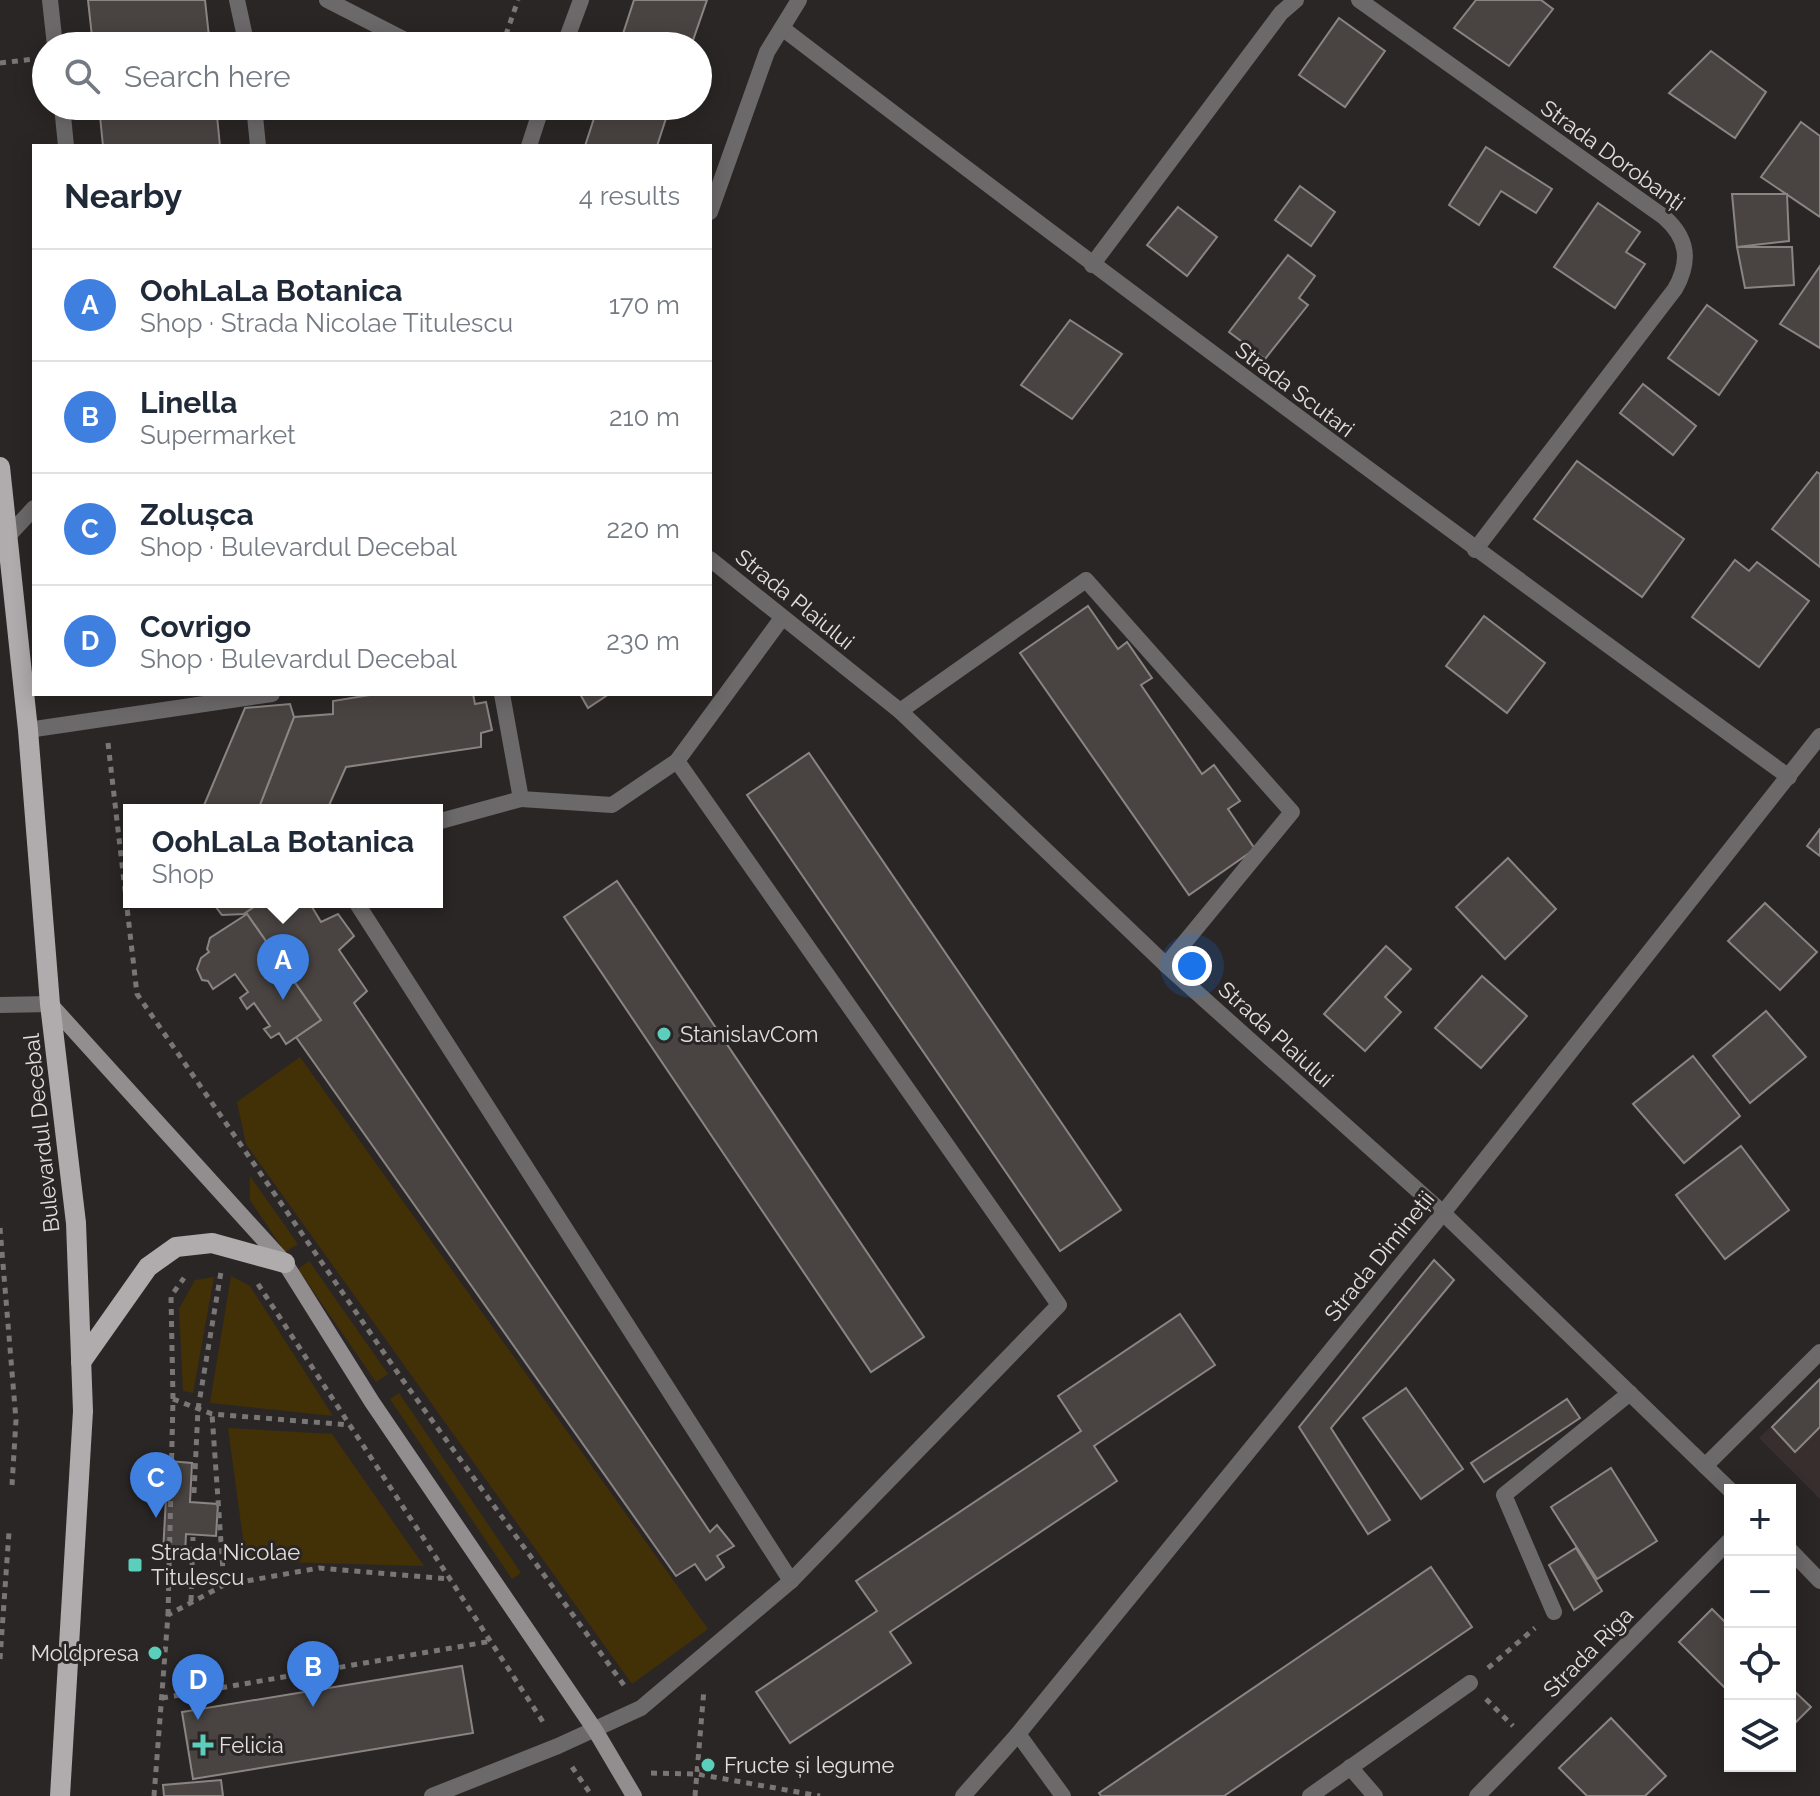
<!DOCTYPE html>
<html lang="en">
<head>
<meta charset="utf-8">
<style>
  :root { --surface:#fff; --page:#f2f2f3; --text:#1f2937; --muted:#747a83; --line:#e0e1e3; --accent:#ea580c }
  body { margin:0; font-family:Raleway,sans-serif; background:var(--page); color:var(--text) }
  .controls { position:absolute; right:24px; bottom:24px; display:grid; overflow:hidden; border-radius:0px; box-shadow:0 4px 20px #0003 }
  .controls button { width:72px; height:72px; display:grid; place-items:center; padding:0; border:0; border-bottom:2px solid var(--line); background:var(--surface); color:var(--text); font:40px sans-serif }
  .you { position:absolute; left:1192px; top:966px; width:28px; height:28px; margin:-20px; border:6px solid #fff; border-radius:50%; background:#1a73e8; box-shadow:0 0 0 12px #1a73e833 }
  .badge { display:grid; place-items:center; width:52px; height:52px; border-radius:50%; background:var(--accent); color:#fff; font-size:26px; font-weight:700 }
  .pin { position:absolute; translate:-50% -66px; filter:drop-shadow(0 2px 4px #0008) }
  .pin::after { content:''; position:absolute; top:42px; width:28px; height:24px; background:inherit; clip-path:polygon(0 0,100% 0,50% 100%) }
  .popup { position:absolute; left:123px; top:804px; width:320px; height:104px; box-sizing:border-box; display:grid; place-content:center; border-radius:0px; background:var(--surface); filter:drop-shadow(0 2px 6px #0005); font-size:26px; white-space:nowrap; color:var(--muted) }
  .popup b { font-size:30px; color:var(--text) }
  .popup::after { content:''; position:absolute; left:50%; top:100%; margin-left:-16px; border:16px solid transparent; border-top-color:var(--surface) }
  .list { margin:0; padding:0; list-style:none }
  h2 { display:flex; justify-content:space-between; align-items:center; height:104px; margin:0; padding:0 32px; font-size:34px }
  h2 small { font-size:26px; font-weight:400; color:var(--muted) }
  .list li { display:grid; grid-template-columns:52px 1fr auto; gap:24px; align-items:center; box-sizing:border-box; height:112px; padding:0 32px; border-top:2px solid var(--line) }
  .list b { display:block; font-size:30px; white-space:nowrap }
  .list p { margin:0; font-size:26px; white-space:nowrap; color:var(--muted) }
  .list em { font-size:26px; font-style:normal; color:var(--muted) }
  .icon { flex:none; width:44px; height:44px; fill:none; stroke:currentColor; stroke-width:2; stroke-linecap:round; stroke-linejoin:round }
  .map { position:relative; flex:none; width:1820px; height:1796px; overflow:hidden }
  .search { position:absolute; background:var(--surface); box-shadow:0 4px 20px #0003; left:32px; top:32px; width:680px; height:88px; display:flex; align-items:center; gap:20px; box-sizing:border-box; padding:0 28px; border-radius:44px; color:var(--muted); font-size:30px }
  .panel { position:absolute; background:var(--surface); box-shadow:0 4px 20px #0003; left:32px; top:144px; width:680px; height:552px; border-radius:0px }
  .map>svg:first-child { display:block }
  .built { fill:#392e2e }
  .green { fill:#423006 }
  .building { fill:#494442; stroke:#8a8582; stroke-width:2 }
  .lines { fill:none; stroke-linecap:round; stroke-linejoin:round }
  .path { stroke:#7a7676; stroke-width:5; stroke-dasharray:6 6; stroke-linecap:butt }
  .lane { stroke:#6c696a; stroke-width:16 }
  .street { stroke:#6c696a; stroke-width:16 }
  .secondary { stroke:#928e90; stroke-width:16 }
  .primary { stroke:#b0abad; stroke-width:20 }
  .poi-dot { fill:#5bcebc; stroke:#2b2626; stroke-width:3 }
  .labels { text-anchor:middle; stroke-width:6; stroke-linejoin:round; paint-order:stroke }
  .street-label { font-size:22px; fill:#e2dede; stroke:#2b2626 }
  .poi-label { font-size:22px; fill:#e2dede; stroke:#2b2626; text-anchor:start }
</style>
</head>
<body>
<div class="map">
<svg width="1820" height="1796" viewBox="0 0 1820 1796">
  <rect width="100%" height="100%" fill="#2b2626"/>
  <polygon class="built" points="1820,1379 1820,1499 1759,1438"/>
  <g class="green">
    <polygon points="300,1057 708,1629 632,1684 246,1144 237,1102"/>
    <polygon points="250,1176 298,1244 285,1252 250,1200"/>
    <polygon points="309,1261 388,1374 376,1382 298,1269"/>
    <polygon points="231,1276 250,1286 333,1416 210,1403"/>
    <polygon points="214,1277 193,1393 183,1391 179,1309 195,1280"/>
    <polygon points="399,1393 521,1573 512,1579 390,1399"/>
    <polygon points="228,1428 332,1434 424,1566 246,1561"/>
  </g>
  <g class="building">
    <polygon points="88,0 205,0 210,46 93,46"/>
    <polygon points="634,0 707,0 691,46 619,46"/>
    <polygon points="1476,0 1541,0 1553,9 1509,66 1454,28"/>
    <polygon points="1339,18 1385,51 1345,107 1299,75"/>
    <polygon points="1711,51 1766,92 1735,138 1669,93"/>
    <polygon points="99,106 216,106 220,146 103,146"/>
    <polygon points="598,106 670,106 657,146 585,146"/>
    <polygon points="1801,122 1820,136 1820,217 1761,177"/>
    <polygon points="1486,147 1552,189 1536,213 1501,191 1479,225 1449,205"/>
    <polygon points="1300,186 1335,212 1311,246 1275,220"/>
    <polygon points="1732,194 1787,194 1789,241 1737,247"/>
    <polygon points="1598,203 1640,232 1626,252 1645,264 1615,308 1554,267"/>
    <polygon points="1178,207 1217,237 1187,276 1147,245"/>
    <polygon points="1737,247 1792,247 1794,285 1745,288"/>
    <polygon points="1288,255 1315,276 1299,298 1308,305 1265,359 1229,332"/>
    <polygon points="1820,266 1820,348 1780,324"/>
    <polygon points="1707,305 1757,341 1719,395 1668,358"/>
    <polygon points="1070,320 1122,354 1072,419 1021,385"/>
    <polygon points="1643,384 1696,426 1673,455 1620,413"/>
    <polygon points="1577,461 1684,539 1642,597 1534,519"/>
    <polygon points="1817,472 1820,474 1820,567 1772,529"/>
    <polygon points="1735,560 1749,571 1757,562 1809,601 1759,667 1692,617"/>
    <polygon points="1088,606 1118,649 1127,642 1152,678 1141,685 1202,774 1214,765 1240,801 1228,809 1255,849 1189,895 1020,653"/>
    <polygon points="1484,616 1545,663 1507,713 1446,666"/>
    <polygon points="376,694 473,694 475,704 486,702 492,730 481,733 481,747 346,767 327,810 258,810 294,717 333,714 333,701"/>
    <polygon points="580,694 609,694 588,708"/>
    <polygon points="290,704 294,717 258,810 202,810 245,708"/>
    <polygon points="809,753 1121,1210 1060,1251 747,795"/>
    <polygon points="1820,829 1820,856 1807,846"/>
    <polygon points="1508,858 1556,909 1505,959 1456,907"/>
    <polygon points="617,881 924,1337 871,1372 564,917"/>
    <polygon points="212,902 261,902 244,914 222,915"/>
    <polygon points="261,902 309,902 321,922 338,914 354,936 339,950 367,991 354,1003 710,1532 717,1525 734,1546 717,1556 724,1567 706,1580 695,1564 676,1576 296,1037 321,1020 247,914 244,914"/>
    <polygon points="1765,903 1817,952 1780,990 1728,941"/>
    <polygon points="247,914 321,1020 286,1044 279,1033 271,1038 264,1029 270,1026 254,1003 247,1009 240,998 248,992 235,974 213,989 208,981 202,980 197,969 201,958 209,952 207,949 210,938"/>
    <polygon points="1386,946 1411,969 1385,997 1401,1012 1365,1051 1324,1014"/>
    <polygon points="1482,976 1527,1016 1481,1068 1435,1028"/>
    <polygon points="1766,1011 1806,1057 1750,1103 1713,1056"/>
    <polygon points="1693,1056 1740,1116 1684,1163 1633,1104"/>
    <polygon points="1741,1146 1789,1210 1725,1259 1676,1195"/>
    <polygon points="1434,1260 1454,1280 1331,1428 1390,1520 1368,1534 1299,1427"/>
    <polygon points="1180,1314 1215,1365 1094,1446 1117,1481 890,1632 911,1663 790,1743 756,1692 877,1611 856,1581 1081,1431 1058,1396"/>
    <polygon points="1820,1379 1820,1427 1795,1452 1772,1427"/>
    <polygon points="1406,1388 1463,1469 1421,1499 1363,1418"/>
    <polygon points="1567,1399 1580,1418 1484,1482 1471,1463"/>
    <polygon points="168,1461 192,1463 190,1502 218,1504 216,1536 186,1534 185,1554 163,1553"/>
    <polygon points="1611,1468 1657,1541 1597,1579 1551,1507"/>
    <polygon points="1576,1548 1602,1591 1574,1610 1549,1565"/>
    <polygon points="1431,1567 1472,1627 1224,1796 1101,1796 1099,1793"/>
    <polygon points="1712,1609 1730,1627 1730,1693 1679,1642"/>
    <polygon points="462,1666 473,1733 193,1779 182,1712"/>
    <polygon points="1790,1687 1811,1707 1790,1728"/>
    <polygon points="1611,1718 1666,1776 1645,1796 1587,1796 1559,1768"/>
    <polygon points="221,1780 223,1796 164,1796 163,1785"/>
  </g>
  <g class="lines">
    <g class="path">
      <polyline points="502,46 518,0"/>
      <polyline points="0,63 35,59"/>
      <polyline points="38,63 41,93"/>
      <polyline points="108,743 137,994 402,1379 626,1688"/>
      <polyline points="0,1228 16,1420 12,1485"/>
      <polyline points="258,1284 545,1725"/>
      <polyline points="173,1399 212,1414 350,1425"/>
      <polyline points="194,1493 198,1409 221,1272"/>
      <polyline points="224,1585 319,1568 451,1579"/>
      <polyline points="191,1601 193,1537"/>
      <polyline points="168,1615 173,1399 171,1296 184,1278"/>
      <polyline points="0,1659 9,1532"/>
      <polyline points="1488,1668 1535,1628"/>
      <polyline points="162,1698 492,1641"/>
      <polyline points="1486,1699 1513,1726"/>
      <polyline points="572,1767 592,1796"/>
      <polyline points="651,1773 697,1774 820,1796"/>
      <polyline points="154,1796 168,1615 224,1585 212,1414"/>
      <polyline points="695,1796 704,1689"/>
    </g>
    <g class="lane">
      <polyline points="50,0 55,46"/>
      <polyline points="237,0 247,46"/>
      <polyline points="327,0 417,46"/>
      <polyline points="564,46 581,0"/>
      <polyline points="62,106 66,146"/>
      <polyline points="254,106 258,146"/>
      <polyline points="529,146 542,106"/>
      <polyline points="8,536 34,508"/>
      <polyline points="900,711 1086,580 1292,812 1166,965"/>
      <polyline points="677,761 782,618"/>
      <polyline points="437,822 521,799"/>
      <polyline points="356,902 791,1581"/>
      <polyline points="0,1005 50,1004"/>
      <polyline points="1554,1612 1504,1495 1630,1393"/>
      <polyline points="1350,1767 1375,1796"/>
      <polyline points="432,1796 558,1746 641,1708 791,1581 1059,1305 677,761 612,805 521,799 502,694"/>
      <polyline points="1310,1796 1470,1683"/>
    </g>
    <g class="street">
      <path d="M1359,0L1664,217C1688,238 1691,261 1675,289L1475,550"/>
      <path d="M782,28C1114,282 1450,531 1789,777"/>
      <polyline points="710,212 767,52 799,0"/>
      <polyline points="1092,265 1281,13 1296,0"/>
      <polyline points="710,559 900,711 1166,965 1443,1213 1730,1490"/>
      <polyline points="28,730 272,694"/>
      <polyline points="1705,1466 1820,1352"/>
      <polyline points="1790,1550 1820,1581"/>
      <polyline points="1018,1734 1063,1796"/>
      <polyline points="963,1796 1018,1734 1443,1213 1820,736"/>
      <polyline points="1477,1796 1730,1540"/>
    </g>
    <polyline class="secondary" points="50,1004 285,1263 372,1402 595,1730 634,1796"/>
    <g class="primary">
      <polyline points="0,467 28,730 50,1004 76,1223 83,1411 60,1796"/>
      <polyline points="81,1362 148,1267 176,1247 212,1243 285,1263"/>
    </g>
  </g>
  <g class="poi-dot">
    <circle cx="664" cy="1034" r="8"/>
    <rect x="127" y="1557" width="16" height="16" rx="4"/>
    <circle cx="155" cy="1653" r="8"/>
    <path d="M199 1733h8v8h8v8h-8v8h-8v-8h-8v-8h8z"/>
    <circle cx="708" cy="1765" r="8"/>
  </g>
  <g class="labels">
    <g class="street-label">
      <text transform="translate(1613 155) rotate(36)" y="8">Strada Dorobanți</text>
      <text transform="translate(1295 389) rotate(37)" y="8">Strada Scutari</text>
      <text transform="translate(795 599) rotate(39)" y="8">Strada Plaiului</text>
      <text transform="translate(1276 1034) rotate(42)" y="8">Strada Plaiului</text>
      <text transform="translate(41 1133) rotate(-96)" y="8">Bulevardul Decebal</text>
      <text transform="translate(1379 1256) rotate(-51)" y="8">Strada Dimineții</text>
      <text transform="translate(1588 1652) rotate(-45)" y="8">Strada Riga</text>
    </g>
    <g class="poi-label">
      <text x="680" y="1042">StanislavCom</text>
      <text x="151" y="1560">Strada Nicolae<tspan x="151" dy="25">Titulescu</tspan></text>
      <text x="139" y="1661" text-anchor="end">Moldpresa</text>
      <text x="219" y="1753">Felicia</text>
      <text x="724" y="1773">Fructe și legume</text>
    </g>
  </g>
</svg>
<div class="controls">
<button>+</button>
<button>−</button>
<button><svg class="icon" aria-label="locate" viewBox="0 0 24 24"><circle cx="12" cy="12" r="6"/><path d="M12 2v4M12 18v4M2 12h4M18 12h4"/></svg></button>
<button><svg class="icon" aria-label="layers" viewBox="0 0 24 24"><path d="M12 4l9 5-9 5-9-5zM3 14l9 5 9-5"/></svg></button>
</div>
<div class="you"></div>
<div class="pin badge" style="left:283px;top:1000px;background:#3f7fe0">A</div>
<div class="popup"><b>OohLaLa Botanica</b>Shop</div>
<div class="pin badge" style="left:313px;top:1707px;background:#3f7fe0">B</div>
<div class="pin badge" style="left:156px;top:1518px;background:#3f7fe0">C</div>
<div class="pin badge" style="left:198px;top:1720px;background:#3f7fe0">D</div>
<div class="search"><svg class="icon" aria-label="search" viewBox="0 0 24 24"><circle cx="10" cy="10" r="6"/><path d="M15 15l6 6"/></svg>Search here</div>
<section class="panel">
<h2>Nearby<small>4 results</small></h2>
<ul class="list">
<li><span class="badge" style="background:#3f7fe0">A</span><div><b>OohLaLa Botanica</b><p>Shop · Strada Nicolae Titulescu</p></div><em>170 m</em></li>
<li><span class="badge" style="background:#3f7fe0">B</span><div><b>Linella</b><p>Supermarket</p></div><em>210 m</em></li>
<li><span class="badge" style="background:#3f7fe0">C</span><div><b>Zolușca</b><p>Shop · Bulevardul Decebal</p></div><em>220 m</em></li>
<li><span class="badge" style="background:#3f7fe0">D</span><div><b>Covrigo</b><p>Shop · Bulevardul Decebal</p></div><em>230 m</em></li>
</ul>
</section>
</div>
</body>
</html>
